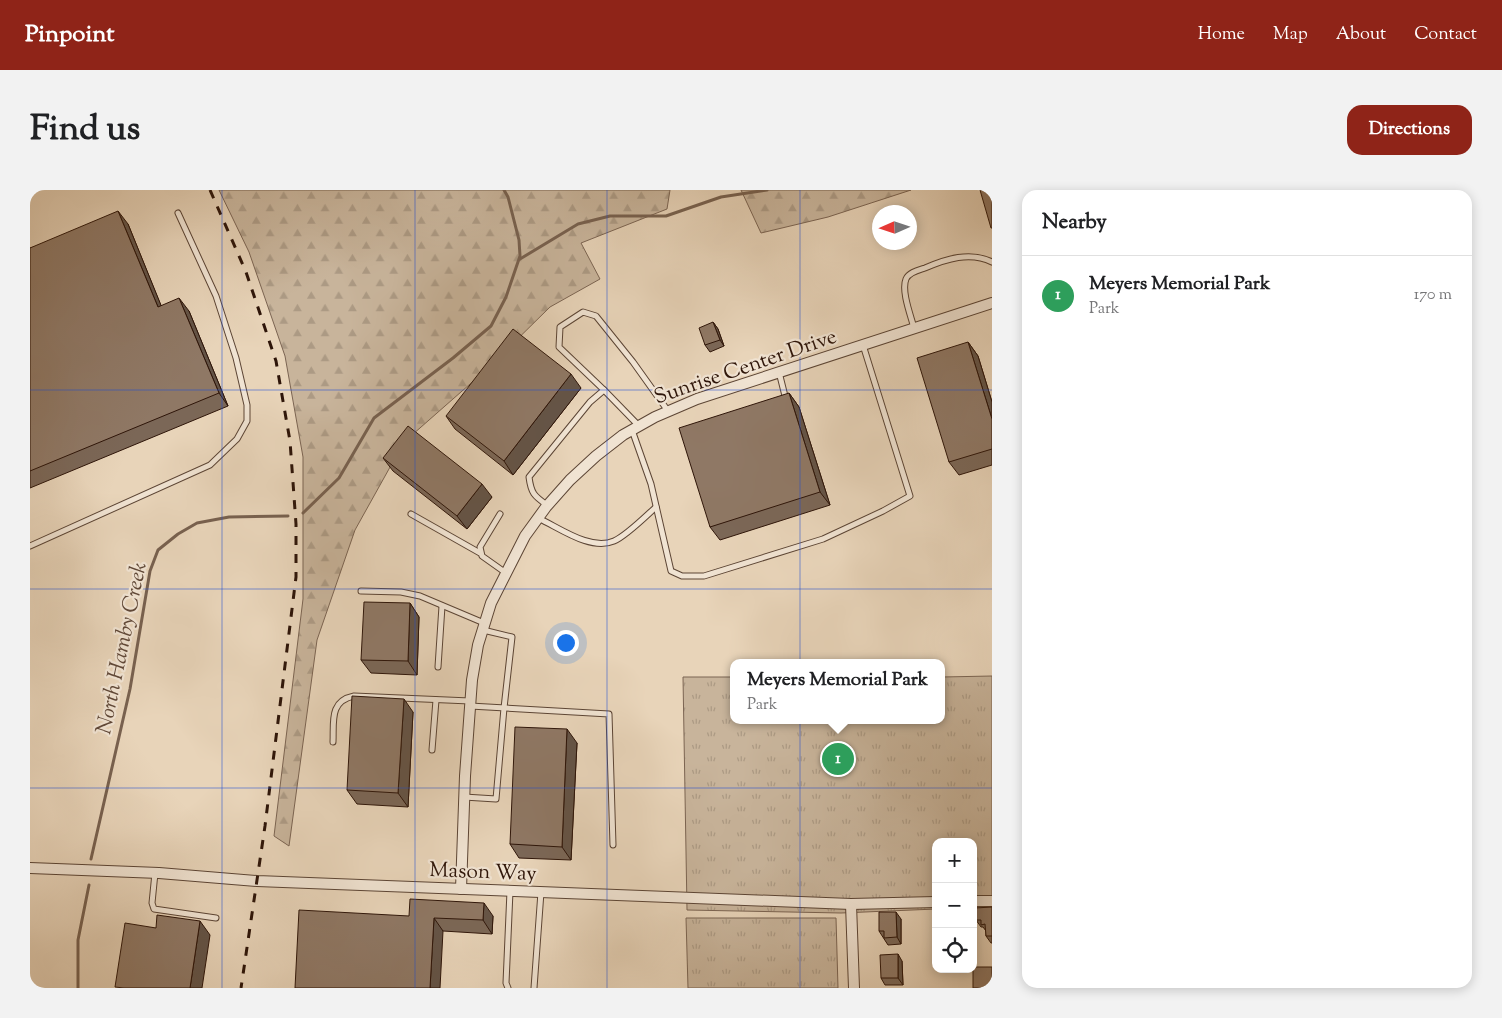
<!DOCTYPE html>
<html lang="en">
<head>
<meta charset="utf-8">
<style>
  :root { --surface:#fff; --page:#f2f2f2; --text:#202124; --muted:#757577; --line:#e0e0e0; --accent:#8f2418 }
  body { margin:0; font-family:"Sorts Mill Goudy",serif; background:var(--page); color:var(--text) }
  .controls { position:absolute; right:15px; bottom:15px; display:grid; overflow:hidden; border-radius:10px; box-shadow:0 2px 12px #0003 }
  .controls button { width:45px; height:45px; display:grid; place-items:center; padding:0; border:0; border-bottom:1px solid var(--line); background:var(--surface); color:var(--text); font:25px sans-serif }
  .compass { position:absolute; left:842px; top:15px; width:45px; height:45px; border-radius:50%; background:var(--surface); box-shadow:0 2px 12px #0003; rotate:267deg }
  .you { position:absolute; left:535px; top:452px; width:18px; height:18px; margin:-12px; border:4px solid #fff; border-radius:50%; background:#1a73e8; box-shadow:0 0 0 8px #1a73e833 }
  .badge { display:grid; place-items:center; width:32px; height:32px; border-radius:50%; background:var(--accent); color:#fff; font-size:16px; font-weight:700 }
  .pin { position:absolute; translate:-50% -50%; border:2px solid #fff; box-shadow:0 1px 5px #0006 }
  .popup { position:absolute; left:700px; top:469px; width:215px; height:65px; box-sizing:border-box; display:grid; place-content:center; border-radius:10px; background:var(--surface); filter:drop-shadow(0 1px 4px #0005); font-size:16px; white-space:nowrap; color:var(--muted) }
  .popup b { font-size:19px; color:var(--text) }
  .popup::after { content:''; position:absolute; left:50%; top:100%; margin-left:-10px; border:10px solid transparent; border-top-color:var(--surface) }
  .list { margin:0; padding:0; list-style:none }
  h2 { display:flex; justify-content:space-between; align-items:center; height:65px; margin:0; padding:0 20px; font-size:21px }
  h2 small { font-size:16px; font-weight:400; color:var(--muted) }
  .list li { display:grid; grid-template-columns:32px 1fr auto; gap:15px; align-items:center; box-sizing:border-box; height:80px; padding:0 20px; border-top:1px solid var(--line) }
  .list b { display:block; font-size:19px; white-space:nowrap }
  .list p { margin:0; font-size:16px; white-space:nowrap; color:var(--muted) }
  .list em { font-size:16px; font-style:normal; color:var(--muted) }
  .icon { flex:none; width:28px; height:28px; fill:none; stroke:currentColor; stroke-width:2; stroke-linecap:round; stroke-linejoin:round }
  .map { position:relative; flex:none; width:962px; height:798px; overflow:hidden; border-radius:15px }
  header { display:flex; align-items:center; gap:30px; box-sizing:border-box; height:70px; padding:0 25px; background:var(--accent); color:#fff }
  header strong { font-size:24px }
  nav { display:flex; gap:28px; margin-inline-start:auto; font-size:18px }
  .intro { display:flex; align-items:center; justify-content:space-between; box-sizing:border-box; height:120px; padding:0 30px }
  h1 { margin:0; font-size:35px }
  .button { padding:12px 22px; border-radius:15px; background:var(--accent); color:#fff; font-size:18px; font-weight:700 }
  main { display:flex; gap:30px; padding:0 30px }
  aside { flex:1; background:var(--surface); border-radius:15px; box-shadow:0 2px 12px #0003 }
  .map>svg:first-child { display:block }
  .forest { fill:url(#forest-firs); stroke:#7b6452 }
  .park { fill:url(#park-tufts); stroke:#7b6452 }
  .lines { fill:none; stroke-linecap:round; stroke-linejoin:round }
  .stream { stroke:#78614f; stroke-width:3 }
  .lane-casing { stroke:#5c4535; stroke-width:7 }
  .street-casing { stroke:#5c4535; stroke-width:12 }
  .lane { stroke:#f0e3d2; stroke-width:5 }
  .street { stroke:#f0e3d2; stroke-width:10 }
  .rail { stroke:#2e1509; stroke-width:3; stroke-dasharray:9 9; stroke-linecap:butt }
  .wall { fill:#7b6757; stroke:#2e1509 }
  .shaded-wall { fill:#645447; stroke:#2e1509 }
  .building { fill:#8f7865; stroke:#2e1509 }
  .grid { fill:none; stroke:#1d4ed8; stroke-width:1; stroke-opacity:0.55 }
  .labels { text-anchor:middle; stroke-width:4.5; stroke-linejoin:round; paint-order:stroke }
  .street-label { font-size:21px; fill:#2e1509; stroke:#f0e3d2 }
  .water-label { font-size:22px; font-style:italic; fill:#5f4737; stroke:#f0e3d2 }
</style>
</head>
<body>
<header>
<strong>Pinpoint</strong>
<nav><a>Home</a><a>Map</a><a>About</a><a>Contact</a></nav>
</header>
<div class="intro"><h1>Find us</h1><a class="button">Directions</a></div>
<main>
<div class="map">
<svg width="962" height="798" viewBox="0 0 962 798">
  <defs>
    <pattern id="forest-firs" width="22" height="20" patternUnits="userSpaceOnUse" patternTransform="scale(1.25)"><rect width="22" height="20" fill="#c8b49b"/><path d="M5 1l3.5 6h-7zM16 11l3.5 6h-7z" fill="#ac9a84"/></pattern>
    <pattern id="park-tufts" width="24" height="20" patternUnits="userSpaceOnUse" patternTransform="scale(1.25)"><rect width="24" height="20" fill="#c8b49b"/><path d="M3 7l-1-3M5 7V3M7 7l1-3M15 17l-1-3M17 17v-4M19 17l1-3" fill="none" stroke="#ac9a84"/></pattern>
  </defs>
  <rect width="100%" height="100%" fill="#e8d4b9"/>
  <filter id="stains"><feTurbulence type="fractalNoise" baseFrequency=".004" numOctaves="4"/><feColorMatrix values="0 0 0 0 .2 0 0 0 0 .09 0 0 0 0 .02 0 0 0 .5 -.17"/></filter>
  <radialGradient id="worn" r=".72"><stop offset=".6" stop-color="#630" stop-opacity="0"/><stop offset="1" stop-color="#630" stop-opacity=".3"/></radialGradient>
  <g class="forest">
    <polygon points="189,0 640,0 637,19 551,53 570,89 520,117 456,180 374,252 325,340 287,450 259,656 244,646 273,409 273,267 255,166 219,62"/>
    <polygon points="711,0 881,0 798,27 731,43"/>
  </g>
  <g class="park">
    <polygon points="962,486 962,717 943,718 943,652 906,652 906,719 811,723 657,720 653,487 704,487 704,530 912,530 912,487"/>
    <polygon points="656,728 806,728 808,798 658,798"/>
  </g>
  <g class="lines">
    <g class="stream">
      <polyline points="490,69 548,34 580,26 636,26 691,7 737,0"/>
      <polyline points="273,323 309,288 344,228 423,168 461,136 476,107 490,66 489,50 478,7 474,0"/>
      <polyline points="61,669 100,499 120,381 128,360 148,344 167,333 199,327 258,326"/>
      <polyline points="48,798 48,750 59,695"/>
    </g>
    <defs>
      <g id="lane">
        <path d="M884,138C881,126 871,101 876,89C879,82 889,80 895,78C916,69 940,61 962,72"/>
        <polyline points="749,182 756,210"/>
        <polyline points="574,200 529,157 530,137 553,122 566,126 603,172 638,221"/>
        <polyline points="602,240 621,294 641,381 652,386 674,386 793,349 853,321 880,306 833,155"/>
        <path d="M517,315C504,306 501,303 499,287L560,212L574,200L609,236"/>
        <polyline points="381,324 450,363"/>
        <polyline points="470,324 450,357 452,366 476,383"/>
        <path d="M508,328C530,338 560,361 584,351C596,346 616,326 626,317"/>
        <polyline points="0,356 180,275 207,249 217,231 217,215 206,168 186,106 148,23"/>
        <polyline points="331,401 371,402 390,406 454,433"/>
        <polyline points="408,477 412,416"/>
        <polyline points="440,516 579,524 583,655"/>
        <path d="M303,552C304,532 299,511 324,506L440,511"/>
        <polyline points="402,560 406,510"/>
        <polyline points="434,607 466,609 474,518 482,447 453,440"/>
        <polyline points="125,683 122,713 124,719 186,728"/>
        <polyline points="478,798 476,793 480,701"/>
        <polyline points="504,798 511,702"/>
      </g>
      <g id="street">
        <polyline points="0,678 129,683 227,691 821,714 906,712"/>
        <polyline points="431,699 435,586 442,490 448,455 461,413 495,346 516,317 540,290 566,266 593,245 625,227 667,209 962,113"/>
        <polyline points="943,711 962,711"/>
        <polyline points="821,714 824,798"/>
      </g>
    </defs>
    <use href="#lane" class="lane-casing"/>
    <use href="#street" class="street-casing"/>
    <use href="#lane" class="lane"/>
    <use href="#street" class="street"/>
    <polyline class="rail" points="180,0 216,82 246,171 260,251 266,334 266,387 235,636 211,798"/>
  </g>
  <g class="wall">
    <polygon points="98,34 131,116 159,121 198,216 0,298 0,58"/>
    <polygon points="683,132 688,139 694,156 680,162 675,155"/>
    <polygon points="938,152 948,166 962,212 962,275 929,285 919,272"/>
    <polygon points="551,198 483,285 425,239 416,226"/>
    <polygon points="759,203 769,217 800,315 690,350 680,337"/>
    <polygon points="353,268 462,307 437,339 363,281"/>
    <polygon points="380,413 389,427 387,485 341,483 331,470"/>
    <polygon points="383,522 378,617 327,614 317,600"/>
    <polygon points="547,553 541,670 489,668 480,654"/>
    <polygon points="962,717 962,753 961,753 956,746 956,741 953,737 951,737 946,730"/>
    <polygon points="379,726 463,726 462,744 413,741"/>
    <polygon points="871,729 871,754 858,755 849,741"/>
    <polygon points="872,771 873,795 855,795 851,788"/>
  </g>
  <g class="shaded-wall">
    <polygon points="88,21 98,34 137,130 128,117"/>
    <polygon points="149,108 159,121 198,216 189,203"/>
    <polygon points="683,132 688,139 694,156 690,150"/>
    <polygon points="938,152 948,166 962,212 962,229"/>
    <polygon points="541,184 551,198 483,285 474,271"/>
    <polygon points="759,203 769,217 800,315 790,302"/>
    <polygon points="452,294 462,307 437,339 427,326"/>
    <polygon points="380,413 389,427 387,485 378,471"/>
    <polygon points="374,509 383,522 378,617 368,603"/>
    <polygon points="537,539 547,553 541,670 532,657"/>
    <polygon points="454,713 463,726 462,744 453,730"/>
    <polygon points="866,722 871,729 871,754 867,747"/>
    <polygon points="404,728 413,741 410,798 400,798"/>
    <polygon points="170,731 180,745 172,798 160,798"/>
    <polygon points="868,764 872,771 873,795 868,788"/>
  </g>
  <g class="building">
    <polygon points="950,0 962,0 962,38 961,38"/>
    <polygon points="88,21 128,117 149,108 189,203 0,281 0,58"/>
    <polygon points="683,132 690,150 675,155 669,138"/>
    <polygon points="483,139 541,184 474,271 416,226"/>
    <polygon points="938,152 962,229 962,259 919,272 887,168"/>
    <polygon points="759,203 790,302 680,337 649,238"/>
    <polygon points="378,236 452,294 427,326 353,268"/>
    <polygon points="334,412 380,413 378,471 331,470"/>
    <polygon points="322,506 374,509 368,603 317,600"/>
    <polygon points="485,537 537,539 532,657 480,654"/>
    <polygon points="380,709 454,713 453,730 404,728 400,798 265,798 269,720 379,726"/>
    <polygon points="962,717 962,746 956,746 955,734 951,735 951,730 946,730 945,718"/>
    <polygon points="849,722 866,722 867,747 854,748 854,741 849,741"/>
    <polygon points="127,725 170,731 160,798 94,798 85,797 95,733 126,738"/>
    <polygon points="868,764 868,788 851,788 850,765"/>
    <rect x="943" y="777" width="19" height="21"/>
  </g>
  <path class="grid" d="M192,0V798M385,0V798M577,0V798M770,0V798M0,200H962M0,399H962M0,598H962"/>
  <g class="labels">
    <g class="street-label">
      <text transform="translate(715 176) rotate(-19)" y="7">Sunrise Center Drive</text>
      <text transform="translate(453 681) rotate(2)" y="7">Mason Way</text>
    </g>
    <g class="water-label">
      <text transform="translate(90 458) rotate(-78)" y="8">North Hamby Creek</text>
    </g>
  </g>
  <rect width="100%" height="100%" filter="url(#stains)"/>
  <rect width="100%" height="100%" fill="url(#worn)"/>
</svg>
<div class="controls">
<button>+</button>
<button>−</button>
<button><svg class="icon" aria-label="locate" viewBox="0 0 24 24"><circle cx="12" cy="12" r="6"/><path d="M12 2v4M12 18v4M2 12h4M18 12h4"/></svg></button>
</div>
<svg class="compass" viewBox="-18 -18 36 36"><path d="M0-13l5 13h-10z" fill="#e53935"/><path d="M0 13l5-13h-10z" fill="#757577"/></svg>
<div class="you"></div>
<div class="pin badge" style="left:808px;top:569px;background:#2e9e5b">1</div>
<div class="popup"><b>Meyers Memorial Park</b>Park</div>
</div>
<aside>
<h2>Nearby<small></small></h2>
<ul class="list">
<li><span class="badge" style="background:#2e9e5b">1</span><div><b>Meyers Memorial Park</b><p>Park</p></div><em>170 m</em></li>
</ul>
</aside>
</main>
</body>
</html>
